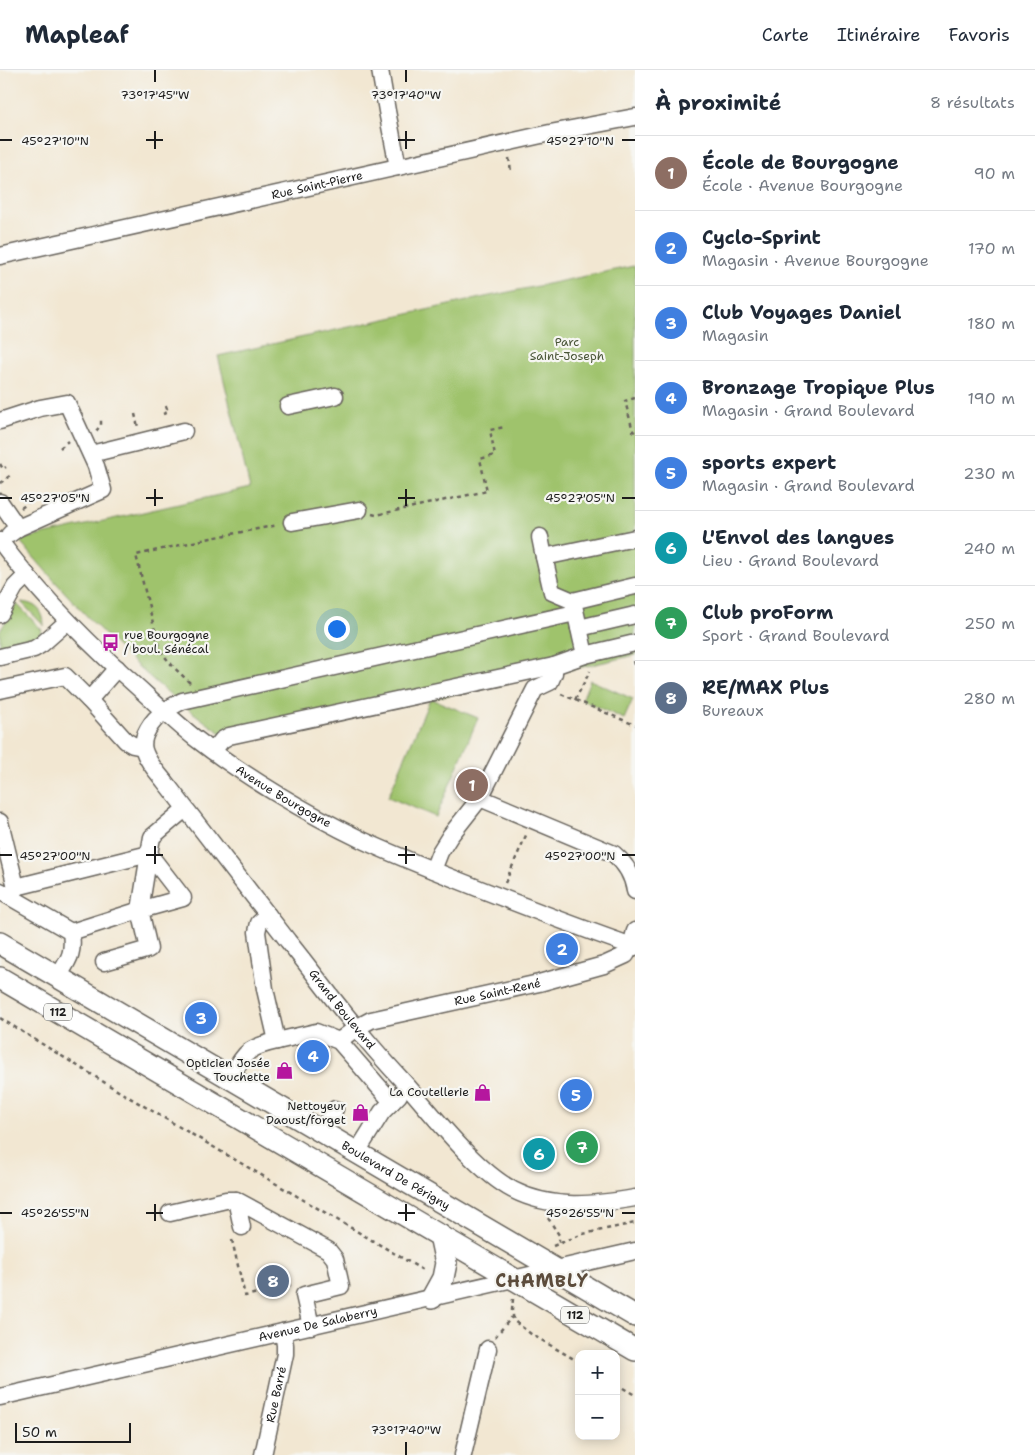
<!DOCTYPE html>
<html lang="fr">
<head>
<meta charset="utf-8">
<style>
  :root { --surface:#fff; --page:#f6f6f7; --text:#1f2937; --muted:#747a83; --line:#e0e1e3; --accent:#d93025 }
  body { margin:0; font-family:"Shantell Sans",sans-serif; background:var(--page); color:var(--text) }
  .controls { position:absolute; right:15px; bottom:15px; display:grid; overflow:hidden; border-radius:10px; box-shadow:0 2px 12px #0003 }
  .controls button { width:45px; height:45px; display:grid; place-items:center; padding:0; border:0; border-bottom:1px solid var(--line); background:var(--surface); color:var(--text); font:25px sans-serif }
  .scale { position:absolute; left:15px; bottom:12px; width:116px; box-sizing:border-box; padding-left:5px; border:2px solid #1c1c1c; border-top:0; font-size:14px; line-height:18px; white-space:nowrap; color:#1c1c1c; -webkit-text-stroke:4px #f6f6f2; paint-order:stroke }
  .you { position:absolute; left:336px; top:558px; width:18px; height:18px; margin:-12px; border:4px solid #fff; border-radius:50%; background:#1a73e8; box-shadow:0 0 0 8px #1a73e833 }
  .badge { display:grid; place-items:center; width:32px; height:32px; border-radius:50%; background:var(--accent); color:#fff; font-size:16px; font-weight:700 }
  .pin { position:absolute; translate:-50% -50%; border:2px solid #fff; box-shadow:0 1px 5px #0006 }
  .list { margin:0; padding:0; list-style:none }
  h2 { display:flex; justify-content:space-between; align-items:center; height:65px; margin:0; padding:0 20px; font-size:21px }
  h2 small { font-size:16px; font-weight:400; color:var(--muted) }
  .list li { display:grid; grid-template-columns:32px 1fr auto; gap:15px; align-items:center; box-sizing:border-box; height:75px; padding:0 20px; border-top:1px solid var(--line) }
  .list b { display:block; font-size:19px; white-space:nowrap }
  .list p { margin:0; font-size:16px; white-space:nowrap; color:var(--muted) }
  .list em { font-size:16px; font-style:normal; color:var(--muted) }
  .map { position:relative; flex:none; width:635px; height:1385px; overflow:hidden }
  header { display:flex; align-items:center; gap:30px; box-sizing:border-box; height:70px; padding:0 25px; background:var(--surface); border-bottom:1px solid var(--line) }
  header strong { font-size:24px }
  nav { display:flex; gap:28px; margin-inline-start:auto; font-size:18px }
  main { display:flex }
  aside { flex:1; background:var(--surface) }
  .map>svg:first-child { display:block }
  .green { fill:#9fc36c; stroke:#5e7044 }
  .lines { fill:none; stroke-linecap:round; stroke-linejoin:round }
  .minor-casing { stroke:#67635c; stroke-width:19 }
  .major-casing { stroke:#67635c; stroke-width:24 }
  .path { stroke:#67635c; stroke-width:2.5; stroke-dasharray:4 4; stroke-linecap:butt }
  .minor { stroke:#fff; stroke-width:16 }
  .major { stroke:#fff; stroke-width:21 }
  .ticks { fill:none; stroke:#1c1c1c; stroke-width:2 }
  .labels { text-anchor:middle; stroke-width:4.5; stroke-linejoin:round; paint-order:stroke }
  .shield { fill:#f6f6f2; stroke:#5d5d5c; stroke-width:1 }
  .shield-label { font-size:11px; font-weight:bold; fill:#1c1c1c }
  .street-label { font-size:12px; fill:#1c1c1c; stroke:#f6f6f2 }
  .park-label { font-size:12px; fill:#4a5638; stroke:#f6f6f2 }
  .poi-label { font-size:12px; fill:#1c1c1c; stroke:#f6f6f2; text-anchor:end }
  .district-label { font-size:18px; font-weight:bold; letter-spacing:1px; fill:#5c4c3c; stroke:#f6f6f2 }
  .ticks-label { font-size:12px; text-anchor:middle; fill:#1c1c1c; stroke:#f6f6f2; stroke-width:4.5; stroke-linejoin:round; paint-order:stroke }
</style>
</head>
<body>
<header>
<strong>Mapleaf</strong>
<nav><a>Carte</a><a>Itinéraire</a><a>Favoris</a></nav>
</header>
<main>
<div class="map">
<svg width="635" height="1385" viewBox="0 0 635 1385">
  <rect width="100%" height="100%" fill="#f6f6f2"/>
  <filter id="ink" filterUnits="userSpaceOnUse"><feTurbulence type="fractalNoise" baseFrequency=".02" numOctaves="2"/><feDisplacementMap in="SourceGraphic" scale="10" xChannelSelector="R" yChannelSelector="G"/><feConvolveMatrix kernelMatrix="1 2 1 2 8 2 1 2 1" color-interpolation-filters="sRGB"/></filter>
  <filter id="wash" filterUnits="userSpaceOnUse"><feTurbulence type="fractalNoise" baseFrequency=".0096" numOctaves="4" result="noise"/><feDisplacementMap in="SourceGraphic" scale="20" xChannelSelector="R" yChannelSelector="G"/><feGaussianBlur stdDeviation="1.12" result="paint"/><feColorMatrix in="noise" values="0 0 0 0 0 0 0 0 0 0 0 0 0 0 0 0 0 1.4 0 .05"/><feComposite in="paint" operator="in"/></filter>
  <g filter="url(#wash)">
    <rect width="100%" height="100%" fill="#f2e7d2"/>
    <g class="green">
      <path d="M634,196L635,200V585L569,600L565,598L432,629L478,648L436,747L388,727L430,629L221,663C144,610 79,541 19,470L250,418L218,286L485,227Z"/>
      <path d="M21,532C36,533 44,541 44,556Z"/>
      <path d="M17,534L42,560C36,575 14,576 0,580V560C7,552 9,541 17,534Z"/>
      <polygon points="590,610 633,629 624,649 582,630"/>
    </g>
  </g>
  <g filter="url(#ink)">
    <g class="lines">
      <defs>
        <g id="minor">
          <polyline points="380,0 387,41 398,97"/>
          <path id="s1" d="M0,186L550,63L635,47"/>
          <polyline points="288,336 335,326"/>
          <polyline points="0,351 40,338 67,333 96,396 103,420 18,458"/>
          <polyline points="91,384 184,361"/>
          <polyline points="0,432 18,458 10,464"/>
          <polyline points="292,452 359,440"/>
          <polyline points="540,467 544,487"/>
          <path id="s2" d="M0,471C36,520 78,563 123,604C147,625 170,648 195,668C244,706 306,743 362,770C401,788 440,803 480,819C531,839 583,859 635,877"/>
          <polyline points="635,516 573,531 585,585 635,573"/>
          <polyline points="573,531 552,522 544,487 635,468"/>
          <path id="s3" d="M575,543L182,631C177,634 170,637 165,641C153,649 138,668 145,683C149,694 158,703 165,712C206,765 247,818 288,871C311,899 332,929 356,957C373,979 392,999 411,1020C438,1051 476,1100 513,1120C552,1140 594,1135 635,1128"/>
          <polyline points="0,544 15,517 27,505"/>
          <polyline points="579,558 635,545"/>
          <polyline points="0,587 34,579 42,574 68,551"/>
          <polyline points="0,620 65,606 89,630 117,598"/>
          <polyline points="89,630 126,671 133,675 143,677"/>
          <polyline points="213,681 222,670 229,666 554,596 585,585"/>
          <path d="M480,728L614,784C626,794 633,806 635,821"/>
          <polyline points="0,752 16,817 149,784 152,767 185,739"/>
          <polyline points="433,800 440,782 450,766 480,728 535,619 550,612 554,603 554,596"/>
          <path d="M0,821L71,862C74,884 69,889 58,907"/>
          <polyline points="268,845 259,853 257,862 265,919 277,971 316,962 339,971 392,1032"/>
          <polyline points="71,862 140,840 149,784"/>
          <polyline points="104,892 149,879 140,840 183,828 149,784"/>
          <path id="s4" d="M339,971L356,958L371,950L539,913L604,895L626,885L631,876L635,861"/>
          <path d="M230,1008C246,982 246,978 277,971"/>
          <polyline points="321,1061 335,1039"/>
          <polyline points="357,1082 382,1042 399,1025"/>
          <polyline points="236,1130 242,1157"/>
          <polyline points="170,1143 226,1130 236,1130 328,1180 335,1189 341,1216 304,1225 311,1256"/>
          <path id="s5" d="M0,1327L635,1181"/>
          <path id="s6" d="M263,1385L285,1284V1275L283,1262"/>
          <polyline points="463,1385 488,1279"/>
        </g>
        <g id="major">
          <path id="s7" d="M0,873L635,1246"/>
          <polyline points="0,908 635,1280"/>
          <polyline points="432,1228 443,1208 446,1193 440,1165"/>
        </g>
      </defs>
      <use href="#minor" class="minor-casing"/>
      <use href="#major" class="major-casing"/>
      <g class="path">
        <polyline points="509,88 511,101"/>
        <polyline points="635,328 625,331 633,361 635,362"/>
        <polyline points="135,344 138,357"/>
        <polyline points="163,344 168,342 166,336"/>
        <polyline points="96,361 101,355 101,350"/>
        <polyline points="60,378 68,371"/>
        <polyline points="0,394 3,399 6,397"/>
        <polyline points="0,413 11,405"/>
        <polyline points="21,438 28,433"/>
        <polyline points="372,444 376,445 487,421 480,389 495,385 490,360 505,357"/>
        <polyline points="633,591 635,598"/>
        <path d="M190,613C179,602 166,591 159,577L136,485L211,468L278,455"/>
        <polyline points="561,624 635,655"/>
        <polyline points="575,630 590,601"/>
        <polyline points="505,813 527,763"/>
        <polyline points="0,948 120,1022 426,1202"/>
        <polyline points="548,1148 559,1165 559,1173"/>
        <polyline points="232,1170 245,1226 291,1215"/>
        <polyline points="553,1176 583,1164 635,1153"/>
        <polyline points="513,1229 512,1240 514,1251 531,1264 579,1292"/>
        <polyline points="495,1267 512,1247"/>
        <polyline points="616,1314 635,1325"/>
      </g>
      <use href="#minor" class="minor"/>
      <use href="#major" class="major"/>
    </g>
  </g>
  <path class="ticks" d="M155,0V12M406,0V12M155,61V79M406,61V79M0,70H12M146,70H163M398,70H415M622,70H635M155,419V436M406,419V436M0,428H12M146,428H163M398,428H415M622,428H635M155,776V794M406,776V794M0,785H12M146,785H163M398,785H415M622,785H635M155,1134V1151M406,1134V1151M0,1143H12M146,1143H163M398,1143H415M622,1143H635M406,1372V1385"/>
  <defs>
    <symbol id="bus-bare" viewBox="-9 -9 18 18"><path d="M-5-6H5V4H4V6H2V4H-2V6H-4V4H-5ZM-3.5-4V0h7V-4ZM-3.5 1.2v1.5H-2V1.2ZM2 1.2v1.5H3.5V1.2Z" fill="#b5179e" stroke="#f6f6f2" stroke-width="2.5" paint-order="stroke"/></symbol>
    <symbol id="shop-bare" viewBox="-9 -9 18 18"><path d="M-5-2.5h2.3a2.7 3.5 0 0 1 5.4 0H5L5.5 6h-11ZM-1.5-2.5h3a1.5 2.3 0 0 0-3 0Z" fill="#b5179e" stroke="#f6f6f2" stroke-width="2.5" paint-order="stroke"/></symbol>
  </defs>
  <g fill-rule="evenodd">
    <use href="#bus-bare" x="98" y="560" width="25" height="25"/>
    <use href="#shop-bare" x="272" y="988" width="25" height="25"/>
    <use href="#shop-bare" x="470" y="1010" width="25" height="25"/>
    <use href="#shop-bare" x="348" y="1030" width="25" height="25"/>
  </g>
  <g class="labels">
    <g class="shield">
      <rect x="44" y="933.5" width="28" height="17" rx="4"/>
      <rect x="561" y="1236.5" width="28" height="17" rx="4"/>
    </g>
    <g class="shield-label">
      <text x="58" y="946">112</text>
      <text x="575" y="1249">112</text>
    </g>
    <g class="street-label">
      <text dy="4" stroke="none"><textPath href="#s1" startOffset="325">Rue Saint-Pierre</textPath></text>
      <text dy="4" stroke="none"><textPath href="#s2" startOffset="384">Avenue Bourgogne</textPath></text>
      <text dy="4" stroke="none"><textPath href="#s4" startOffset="168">Rue Saint-René</textPath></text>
      <text dy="4" stroke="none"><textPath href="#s3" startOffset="796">Grand Boulevard</textPath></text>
      <text dy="4" stroke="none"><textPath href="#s7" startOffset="459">Boulevard De Périgny</textPath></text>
      <text dy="4" stroke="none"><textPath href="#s5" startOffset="326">Avenue De Salaberry</textPath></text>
      <text dy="4" stroke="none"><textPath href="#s6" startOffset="62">Rue Barré</textPath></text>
    </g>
    <g class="park-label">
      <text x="567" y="276">Parc<tspan x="567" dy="14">Saint-Joseph</tspan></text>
    </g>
    <g class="poi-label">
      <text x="124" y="569" text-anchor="start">rue Bourgogne<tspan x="124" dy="14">/ boul. Sénécal</tspan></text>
      <text x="270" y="997">Opticien Josée<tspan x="270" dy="14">Touchette</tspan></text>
      <text x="469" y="1026">La Coutellerie</text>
      <text x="346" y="1040">Nettoyeur<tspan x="346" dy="14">Daoust/forget</tspan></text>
    </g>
    <g class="district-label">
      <text x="542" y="1217">CHAMBLY</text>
    </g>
  </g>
  <g class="ticks-label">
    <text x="155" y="29">73°17'45"W</text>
    <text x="406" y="29">73°17'40"W</text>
    <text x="55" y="75">45°27'10"N</text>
    <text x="580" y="75">45°27'10"N</text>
    <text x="55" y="432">45°27'05"N</text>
    <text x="580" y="432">45°27'05"N</text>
    <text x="55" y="790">45°27'00"N</text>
    <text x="580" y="790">45°27'00"N</text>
    <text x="55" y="1147">45°26'55"N</text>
    <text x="580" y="1147">45°26'55"N</text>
    <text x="406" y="1364">73°17'40"W</text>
  </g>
</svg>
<div class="controls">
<button>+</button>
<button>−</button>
</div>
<div class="scale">50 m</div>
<div class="you"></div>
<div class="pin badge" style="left:472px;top:715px;background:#8d6e63">1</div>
<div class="pin badge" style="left:562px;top:879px;background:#3f7fe0">2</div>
<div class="pin badge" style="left:201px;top:948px;background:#3f7fe0">3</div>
<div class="pin badge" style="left:313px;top:986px;background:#3f7fe0">4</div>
<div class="pin badge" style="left:576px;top:1025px;background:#3f7fe0">5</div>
<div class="pin badge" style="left:539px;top:1084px;background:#0f9aa8">6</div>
<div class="pin badge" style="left:582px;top:1077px;background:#2e9e5b">7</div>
<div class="pin badge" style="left:273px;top:1211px;background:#5c6f8a">8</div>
</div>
<aside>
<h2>À proximité<small>8 résultats</small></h2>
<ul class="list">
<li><span class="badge" style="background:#8d6e63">1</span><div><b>École de Bourgogne</b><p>École · Avenue Bourgogne</p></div><em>90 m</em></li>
<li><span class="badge" style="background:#3f7fe0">2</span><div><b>Cyclo-Sprint</b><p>Magasin · Avenue Bourgogne</p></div><em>170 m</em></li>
<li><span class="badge" style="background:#3f7fe0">3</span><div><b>Club Voyages Daniel</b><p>Magasin</p></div><em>180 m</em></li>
<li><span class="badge" style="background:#3f7fe0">4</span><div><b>Bronzage Tropique Plus</b><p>Magasin · Grand Boulevard</p></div><em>190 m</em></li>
<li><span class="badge" style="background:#3f7fe0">5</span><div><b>sports expert</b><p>Magasin · Grand Boulevard</p></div><em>230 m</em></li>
<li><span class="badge" style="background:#0f9aa8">6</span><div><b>L'Envol des langues</b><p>Lieu · Grand Boulevard</p></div><em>240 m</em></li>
<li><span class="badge" style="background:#2e9e5b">7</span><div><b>Club proForm</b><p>Sport · Grand Boulevard</p></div><em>250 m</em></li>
<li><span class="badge" style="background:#5c6f8a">8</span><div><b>RE/MAX Plus</b><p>Bureaux</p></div><em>280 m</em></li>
</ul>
</aside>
</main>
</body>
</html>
